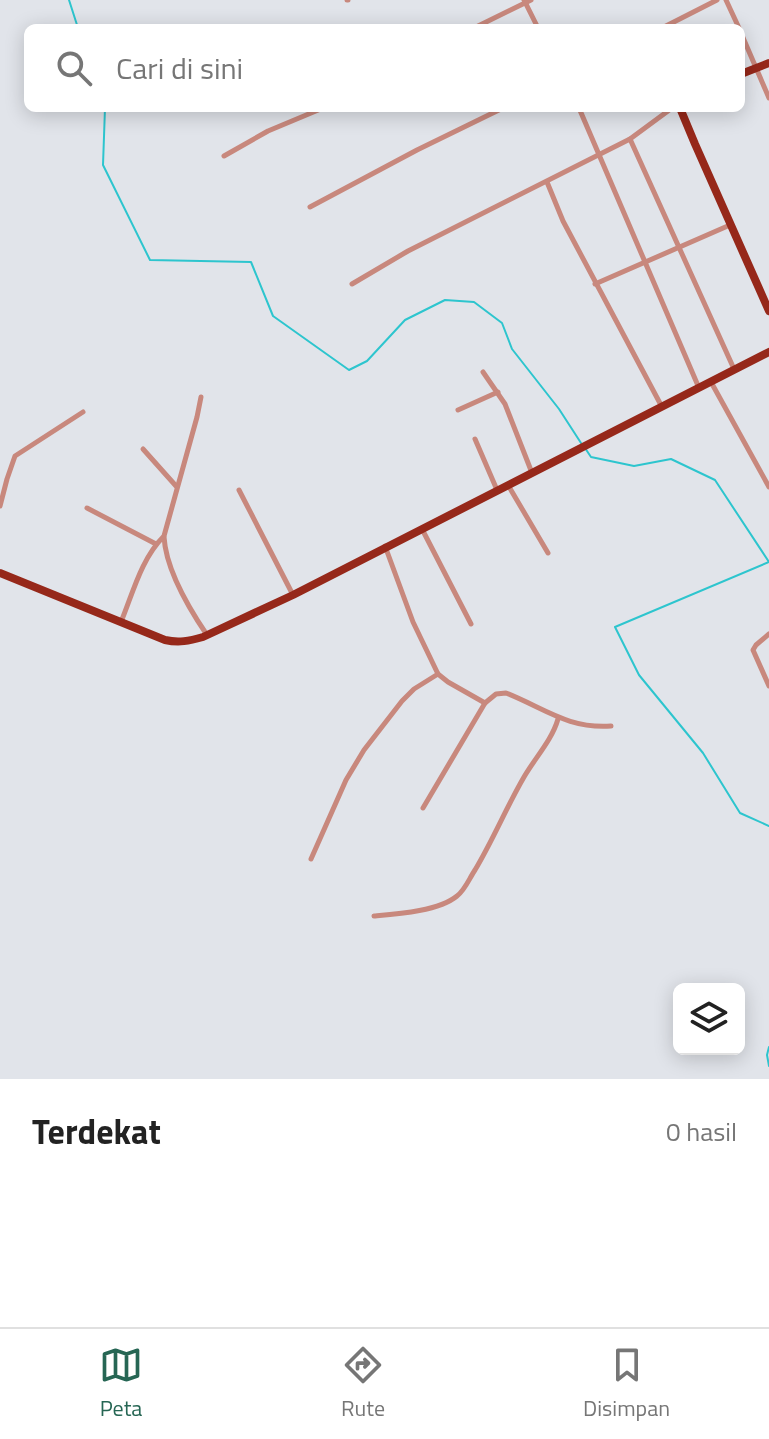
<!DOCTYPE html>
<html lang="id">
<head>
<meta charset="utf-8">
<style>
  :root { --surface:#fff; --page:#f2f2f2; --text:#222; --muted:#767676; --line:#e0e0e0; --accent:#266654 }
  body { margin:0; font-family:"Titillium Web",sans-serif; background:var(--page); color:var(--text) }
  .controls { position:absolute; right:24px; bottom:24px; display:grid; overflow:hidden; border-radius:12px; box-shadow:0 4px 20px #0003 }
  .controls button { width:72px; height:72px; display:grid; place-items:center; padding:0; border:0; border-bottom:2px solid var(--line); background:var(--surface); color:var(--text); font:40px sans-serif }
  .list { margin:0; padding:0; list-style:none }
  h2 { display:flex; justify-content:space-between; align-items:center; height:104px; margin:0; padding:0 32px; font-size:34px }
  h2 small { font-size:26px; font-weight:400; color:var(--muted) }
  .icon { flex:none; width:44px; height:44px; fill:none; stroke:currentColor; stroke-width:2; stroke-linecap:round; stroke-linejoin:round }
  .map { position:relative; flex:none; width:769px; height:1079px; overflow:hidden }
  .search { position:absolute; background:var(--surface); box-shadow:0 4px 20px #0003; left:24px; right:24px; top:24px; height:88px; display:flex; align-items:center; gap:20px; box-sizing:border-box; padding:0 28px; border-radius:12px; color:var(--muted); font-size:30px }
  .sheet { height:248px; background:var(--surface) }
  nav { display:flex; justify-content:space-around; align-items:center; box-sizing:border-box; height:112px; border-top:2px solid var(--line); background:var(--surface); font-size:22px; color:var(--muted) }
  nav a { display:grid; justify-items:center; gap:4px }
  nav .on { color:var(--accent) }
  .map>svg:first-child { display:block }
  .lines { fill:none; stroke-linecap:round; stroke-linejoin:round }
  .stream { stroke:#2dc5ce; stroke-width:2 }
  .minor { stroke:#c8887d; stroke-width:5 }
  .trunk { stroke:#96281a; stroke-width:8 }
</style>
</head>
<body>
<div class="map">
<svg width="769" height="1079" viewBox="0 0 769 1079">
  <rect width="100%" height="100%" fill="#e1e4ea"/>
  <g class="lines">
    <g class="stream">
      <polyline points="69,0 78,28"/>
      <polyline points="105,108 103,165 150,260 251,262 273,316 349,370 367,361 405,320 445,300 474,302 502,323 512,349 559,409 581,443"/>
      <polyline points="585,448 591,457 634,466 671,459 715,480 769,562 615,627 639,675 703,753 740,813 769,826"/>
      <polyline points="769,1047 767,1055 769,1066"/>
    </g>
    <g class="minor">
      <polyline points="347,0 348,0"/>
      <polyline points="524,0 538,28"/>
      <polyline points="726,0 739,28"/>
      <polyline points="474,28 531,0"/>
      <polyline points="662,28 717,0"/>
      <polyline points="741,33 769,98"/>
      <polyline points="579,108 699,388"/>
      <polyline points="630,139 734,369"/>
      <polyline points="224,156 268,131 323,108"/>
      <polyline points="547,182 563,221 662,407"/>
      <polyline points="310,207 417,150 503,108"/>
      <polyline points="352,284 408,251 630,139 672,108"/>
      <polyline points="595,284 730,225"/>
      <polyline points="483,372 505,404 532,473"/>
      <polyline points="711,382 769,487"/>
      <polyline points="458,410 498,392"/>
      <polyline points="475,439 497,490"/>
      <polyline points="143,449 176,486"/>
      <polyline points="508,485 548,553"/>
      <polyline points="239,490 293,595"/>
      <polyline points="0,506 7,479 15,456 83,412"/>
      <polyline points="87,508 156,544"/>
      <polyline points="422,529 471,624"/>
      <path d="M164,537C166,570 188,607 207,635"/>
      <polyline points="385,546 413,622 438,674 448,682 485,703"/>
      <path d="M121,622C133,593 141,559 164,536L197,417L201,397"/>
      <polyline points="769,634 756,645 753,650 769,686"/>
      <path d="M423,808L485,703L496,694L506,693C544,708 568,729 611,726"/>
      <polyline points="311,859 346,780 364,750 402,701 414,689 438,674"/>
      <path d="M374,916C397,914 439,911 457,896C465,890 469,879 475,870C493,840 506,808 524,777C535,758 552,740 558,719"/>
    </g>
    <g class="trunk">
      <polyline points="741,74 769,63"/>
      <polyline points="680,108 695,144 769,311"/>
      <path d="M0,573L165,640C179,643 189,641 203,637L293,595L769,352"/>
    </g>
  </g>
</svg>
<div class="controls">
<button><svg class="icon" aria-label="layers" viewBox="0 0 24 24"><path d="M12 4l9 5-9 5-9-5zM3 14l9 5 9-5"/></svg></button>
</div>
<div class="search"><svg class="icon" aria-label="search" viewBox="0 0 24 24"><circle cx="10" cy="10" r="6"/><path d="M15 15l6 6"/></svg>Cari di sini</div>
</div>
<section class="sheet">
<h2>Terdekat<small>0 hasil</small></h2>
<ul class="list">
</ul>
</section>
<nav>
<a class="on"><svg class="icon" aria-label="map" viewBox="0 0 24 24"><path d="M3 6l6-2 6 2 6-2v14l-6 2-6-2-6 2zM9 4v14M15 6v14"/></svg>Peta</a>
<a><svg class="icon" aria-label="directions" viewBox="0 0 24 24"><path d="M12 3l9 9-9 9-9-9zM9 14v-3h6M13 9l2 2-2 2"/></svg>Rute</a>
<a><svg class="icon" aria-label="saved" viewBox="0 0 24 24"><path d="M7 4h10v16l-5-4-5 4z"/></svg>Disimpan</a>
</nav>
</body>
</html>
